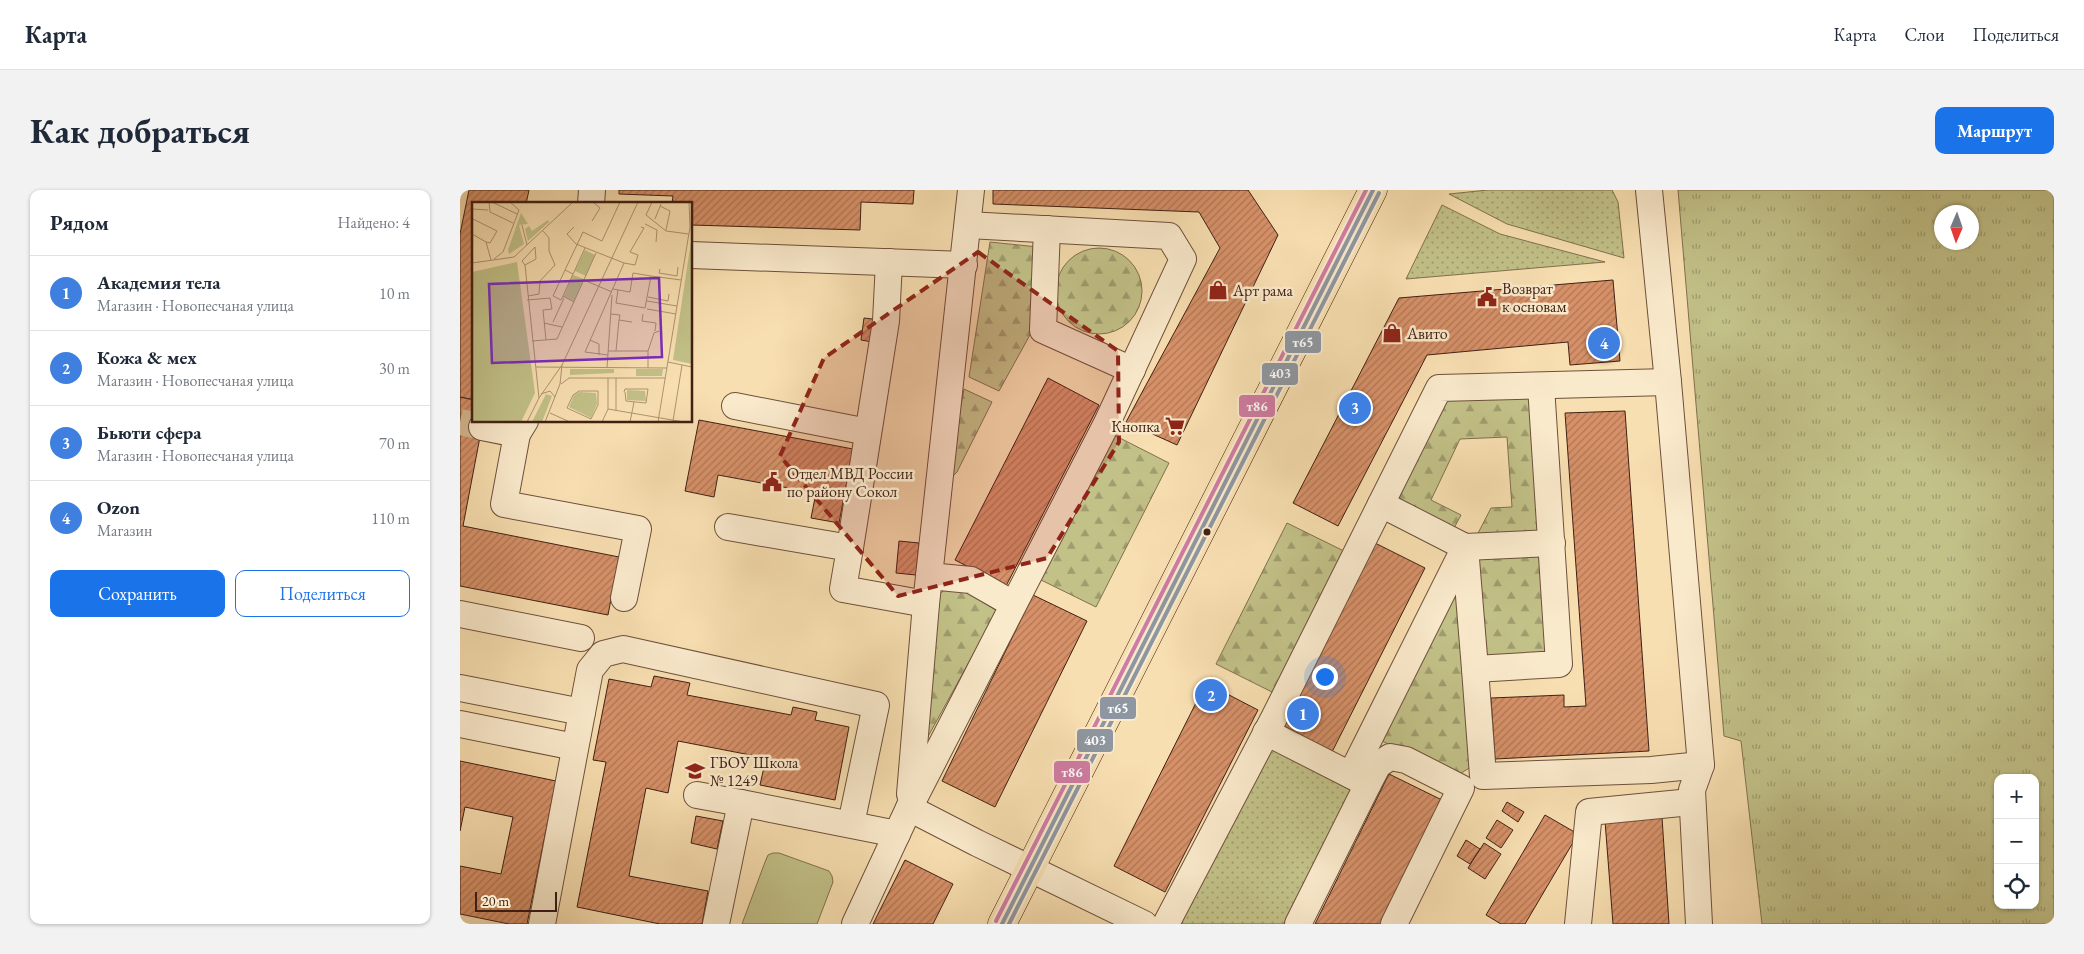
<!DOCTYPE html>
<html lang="ru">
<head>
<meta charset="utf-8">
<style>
  :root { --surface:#fff; --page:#f2f2f3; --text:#1f2937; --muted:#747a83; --line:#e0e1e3; --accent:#1a73e8 }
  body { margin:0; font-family:"EB Garamond",serif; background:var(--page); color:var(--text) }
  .controls { position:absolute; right:15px; bottom:15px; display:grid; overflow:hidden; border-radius:10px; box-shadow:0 1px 4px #0004 }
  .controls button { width:45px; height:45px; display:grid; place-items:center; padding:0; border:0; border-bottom:1px solid var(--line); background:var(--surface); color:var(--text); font:25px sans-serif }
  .compass { position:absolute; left:1474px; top:15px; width:45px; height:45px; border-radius:50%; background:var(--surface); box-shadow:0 1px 4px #0004; rotate:182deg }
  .scale { position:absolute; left:15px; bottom:12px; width:82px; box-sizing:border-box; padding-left:5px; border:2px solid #402014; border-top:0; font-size:14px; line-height:18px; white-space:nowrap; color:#402014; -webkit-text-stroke:4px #faeacc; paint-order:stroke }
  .you { position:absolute; left:864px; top:486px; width:18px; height:18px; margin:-12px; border:4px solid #fff; border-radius:50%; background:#1a73e8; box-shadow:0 0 0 8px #1a73e833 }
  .badge { display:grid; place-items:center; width:32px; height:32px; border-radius:50%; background:var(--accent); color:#fff; font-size:16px; font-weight:700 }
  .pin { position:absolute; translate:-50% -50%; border:2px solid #fff; box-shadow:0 1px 5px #0006 }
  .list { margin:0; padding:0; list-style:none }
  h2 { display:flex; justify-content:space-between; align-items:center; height:65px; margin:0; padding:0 20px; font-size:21px }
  h2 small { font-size:16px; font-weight:400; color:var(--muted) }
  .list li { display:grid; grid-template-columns:32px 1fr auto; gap:15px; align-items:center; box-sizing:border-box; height:75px; padding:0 20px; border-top:1px solid var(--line) }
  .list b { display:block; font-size:19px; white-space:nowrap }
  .list p { margin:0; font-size:16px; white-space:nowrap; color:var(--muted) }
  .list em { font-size:16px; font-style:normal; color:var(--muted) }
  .actions { display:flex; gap:10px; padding:15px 20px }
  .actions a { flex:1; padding:11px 0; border:1px solid var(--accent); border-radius:10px; text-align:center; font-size:18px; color:var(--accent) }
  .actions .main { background:var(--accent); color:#fff }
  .icon { flex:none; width:28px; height:28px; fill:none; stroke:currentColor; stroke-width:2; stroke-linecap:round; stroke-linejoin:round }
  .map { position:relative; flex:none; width:1594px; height:734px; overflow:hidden; border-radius:10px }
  header { display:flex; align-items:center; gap:30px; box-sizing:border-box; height:70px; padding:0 25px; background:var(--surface); border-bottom:1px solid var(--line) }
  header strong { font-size:24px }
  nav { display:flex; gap:28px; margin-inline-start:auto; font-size:18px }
  .intro { display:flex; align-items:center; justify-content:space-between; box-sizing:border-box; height:120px; padding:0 30px }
  h1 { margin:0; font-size:35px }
  .button { padding:12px 22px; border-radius:10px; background:var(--accent); color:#fff; font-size:18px; font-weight:700 }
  main { display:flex; gap:30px; padding:0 30px }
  aside { flex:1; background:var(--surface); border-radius:10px; box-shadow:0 1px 4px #0004 }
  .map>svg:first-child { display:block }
  .grass { fill:url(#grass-dots); stroke:#81704e }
  .forest { fill:url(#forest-firs); stroke:#81704e }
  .park { fill:url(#park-tufts); stroke:#81704e; fill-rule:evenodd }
  .garden { fill:#c2c188; stroke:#81704e }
  .building { fill:url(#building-hatch); stroke:#402014 }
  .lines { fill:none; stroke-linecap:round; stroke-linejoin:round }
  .minor-tunnel { stroke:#d3b992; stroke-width:26; stroke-dasharray:26 13; stroke-linecap:butt }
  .minor-casing { stroke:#6e503b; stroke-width:28 }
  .major-casing { stroke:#402014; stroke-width:29 }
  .minor { stroke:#faeacc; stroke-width:26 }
  .major { stroke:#f8dfb1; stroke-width:28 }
  .bus-1-casing { stroke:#faeacc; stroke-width:8 }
  .bus-2-casing { stroke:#faeacc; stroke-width:8 }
  .bus-3-casing { stroke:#faeacc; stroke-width:8 }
  .bus-1 { stroke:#8e97a1; stroke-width:4 }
  .bus-2 { stroke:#8e97a1; stroke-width:4 }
  .bus-3 { stroke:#cf7ca2; stroke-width:4 }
  .marked { fill:#8f2418; fill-opacity:0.2; stroke:#8f2418; stroke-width:4; stroke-dasharray:10 6; stroke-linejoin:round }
  .bus-dot { fill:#402014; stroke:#faeacc; stroke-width:2 }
  .labels { text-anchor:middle; stroke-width:5; stroke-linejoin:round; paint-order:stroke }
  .poi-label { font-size:16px; fill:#402014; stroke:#faeacc; text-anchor:start }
  .inset-road { fill:none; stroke:#ae9372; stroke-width:1 }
  .view { fill:#7b2cbf; fill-opacity:0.15; stroke:#7b2cbf; stroke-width:2.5 }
  .inset-edge { fill:none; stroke:#402014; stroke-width:2.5 }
  .line-badge { stroke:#faeacc; stroke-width:2 }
  .badge-label { font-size:14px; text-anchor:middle; font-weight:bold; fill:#fff }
</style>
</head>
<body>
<header>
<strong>Карта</strong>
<nav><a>Карта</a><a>Слои</a><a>Поделиться</a></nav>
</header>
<div class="intro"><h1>Как добраться</h1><a class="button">Маршрут</a></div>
<main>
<aside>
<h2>Рядом<small>Найдено: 4</small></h2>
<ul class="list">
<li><span class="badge" style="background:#3f7fe0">1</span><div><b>Академия тела</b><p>Магазин · Новопесчаная улица</p></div><em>10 m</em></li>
<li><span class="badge" style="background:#3f7fe0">2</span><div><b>Кожа &amp; мех</b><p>Магазин · Новопесчаная улица</p></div><em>30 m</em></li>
<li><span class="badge" style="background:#3f7fe0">3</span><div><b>Бьюти сфера</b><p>Магазин · Новопесчаная улица</p></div><em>70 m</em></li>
<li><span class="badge" style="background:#3f7fe0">4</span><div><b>Ozon</b><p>Магазин</p></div><em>110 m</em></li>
</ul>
<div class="actions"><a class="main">Сохранить</a><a>Поделиться</a></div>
</aside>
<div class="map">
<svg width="1594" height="734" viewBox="0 0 1594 734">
  <defs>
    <pattern id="grass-dots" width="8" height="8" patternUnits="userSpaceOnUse" patternTransform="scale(1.25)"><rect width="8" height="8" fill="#c2c188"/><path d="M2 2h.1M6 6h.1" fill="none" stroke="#9f9c6e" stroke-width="1.8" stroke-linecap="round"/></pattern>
    <pattern id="forest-firs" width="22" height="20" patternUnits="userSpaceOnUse" patternTransform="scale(1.25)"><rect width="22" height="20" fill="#c2c188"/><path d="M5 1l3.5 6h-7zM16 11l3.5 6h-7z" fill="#9f9c6e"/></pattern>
    <pattern id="park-tufts" width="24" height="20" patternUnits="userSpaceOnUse" patternTransform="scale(1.25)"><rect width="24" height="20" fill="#c2c188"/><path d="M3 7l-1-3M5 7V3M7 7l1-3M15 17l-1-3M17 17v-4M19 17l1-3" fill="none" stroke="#9f9c6e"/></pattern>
    <pattern id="building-hatch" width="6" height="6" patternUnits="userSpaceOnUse" patternTransform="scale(1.25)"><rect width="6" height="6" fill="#d79169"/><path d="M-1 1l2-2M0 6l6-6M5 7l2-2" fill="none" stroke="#b07655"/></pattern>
  </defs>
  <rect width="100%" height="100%" fill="#f8dfb1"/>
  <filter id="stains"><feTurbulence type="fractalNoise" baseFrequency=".004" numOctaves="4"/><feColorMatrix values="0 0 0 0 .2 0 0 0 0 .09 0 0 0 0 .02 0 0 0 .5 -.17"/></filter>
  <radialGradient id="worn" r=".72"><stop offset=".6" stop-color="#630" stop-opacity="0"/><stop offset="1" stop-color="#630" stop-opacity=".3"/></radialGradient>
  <g class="grass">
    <polygon points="1028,0 1152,0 1158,12 1164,68 1047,34 989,4"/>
    <polygon points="982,15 1040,44 1145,72 946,89"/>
    <polygon points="804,549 900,597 832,734 711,734"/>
  </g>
  <g class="forest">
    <polygon points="530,52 578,57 576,134 539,201 509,187"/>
    <circle cx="639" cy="101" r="43"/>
    <polygon points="504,199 532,212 497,282 492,287 488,284"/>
    <polygon points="1072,205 1081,345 1015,349 1031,318 1052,317 1047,247 1000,249 971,310 1001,325 993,340 931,311 984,206"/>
    <polygon points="650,243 709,273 636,417 577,388"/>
    <polygon points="827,333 888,363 816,504 756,474"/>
    <polygon points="1082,363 1090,463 1023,468 1015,367"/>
    <polygon points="999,390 1014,575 995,587 920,550"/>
    <polygon points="487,398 504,400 537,421 459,563 477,406"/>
  </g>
  <path class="park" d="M1218,0H1594V734H1302L1281,551L1264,546ZM1482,22H1512V52H1482ZM1538,588H1575V715H1538Z"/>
  <polygon class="garden" points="313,663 319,663 369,681 372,686 373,692 357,734 282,734 305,672 308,665"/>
  <g class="building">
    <polygon points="9,0 69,0 66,14 14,14 14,210 0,207 0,44"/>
    <polygon points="159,0 454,0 453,14 401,12 400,40 231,35 231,14 212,14 213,6 159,4"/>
    <polygon points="533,0 788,0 818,45 717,255 666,232 760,58 739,22 533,14"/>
    <polygon points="1153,90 1160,171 1110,175 1108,152 967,165 878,336 833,313 939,108"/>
    <polygon points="404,128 421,130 418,153 401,150"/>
    <polygon points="588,188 639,215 546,396 495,370"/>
    <polygon points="0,207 14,210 14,231 23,231 3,336 159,367 148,425 0,396"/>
    <polygon points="1165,221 1189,561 1035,569 1031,508 1104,505 1104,517 1126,516 1105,223"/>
    <polygon points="239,230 393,259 379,333 351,328 356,303 258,285 254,307 225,301"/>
    <polygon points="439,351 459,353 456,385 436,383"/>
    <polygon points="915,353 965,378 872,562 822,537"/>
    <polygon points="573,405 627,431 535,617 482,591"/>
    <polygon points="194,486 230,493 227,505 331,525 333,517 357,522 355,530 389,537 375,610 300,595 306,568 218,551 208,603 186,598 169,686 248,701 242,734 200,734 117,717 146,572 133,570 149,489 191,497"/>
    <polygon points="746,493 798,520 705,702 654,676"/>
    <polygon points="0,571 96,591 67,734 49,734 0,724 0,676 41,684 53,627 5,617 0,641"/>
    <polygon points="929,584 982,610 921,734 855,734"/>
    <polygon points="1047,612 1064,622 1058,632 1042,621"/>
    <polygon points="1085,625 1118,644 1065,734 1041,734 1026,725"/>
    <polygon points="236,626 263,631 257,659 231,653"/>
    <polygon points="1202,627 1209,734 1153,734 1145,631"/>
    <polygon points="1037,630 1053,640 1041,658 1026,648"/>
    <polygon points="1006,650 1020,659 1010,674 997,666"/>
    <polygon points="1024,653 1041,664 1025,689 1008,678"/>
    <polygon points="445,670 493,694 473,734 413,734"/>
  </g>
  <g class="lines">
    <polyline class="minor-tunnel" points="0,232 22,237"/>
    <defs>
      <g id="minor">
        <polyline points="1189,0 1208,192 1241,575 1232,600 1239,734"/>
        <polyline points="131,14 132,0"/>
        <polyline points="587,39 583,140 672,180"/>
        <polyline points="231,65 504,75"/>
        <polyline points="1081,196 1099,474 1015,479 1023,586 1191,580 1241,575"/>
        <polyline points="275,216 408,242"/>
        <polyline points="22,237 57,244 65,231"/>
        <polyline points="57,244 44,314 178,339 164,408"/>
        <polyline points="921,314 1005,357 1092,353"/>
        <polyline points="268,337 390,358 383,399 466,414"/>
        <polyline points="1005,357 1015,479"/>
        <polyline points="390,358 426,131 429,72"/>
        <polyline points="469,386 511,390 553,414"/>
        <polyline points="0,424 121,448"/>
        <polyline points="0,498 122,522"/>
        <polyline points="0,534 115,557"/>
        <polyline points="806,542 908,594 838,734"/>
        <polyline points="891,585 1005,357"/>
        <polyline points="908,594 918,575 930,567 946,570 1001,598 934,734"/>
        <polyline points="450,604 466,414 511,0"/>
        <polyline points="237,605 281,613"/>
        <polyline points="449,618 517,653 684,734"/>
        <polyline points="82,734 130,480 143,464 163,459 416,515 391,634"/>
        <polyline points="256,734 281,613 437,644"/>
        <polyline points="395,734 449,618 647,233 723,69 709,46 508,35"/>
        <polyline points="706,734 814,528 979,198 1208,192"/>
        <polyline points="1118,734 1129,622 1231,612"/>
      </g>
      <polyline id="major" points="542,734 913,0"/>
    </defs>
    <use href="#minor" class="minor-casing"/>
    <use href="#major" class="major-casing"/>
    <use href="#minor" class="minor"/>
    <use href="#major" class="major"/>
    <defs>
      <polyline id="bus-1" points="542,734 913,0"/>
      <polyline id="bus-2" points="549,734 919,3"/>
      <polyline id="bus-3" points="536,731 906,0"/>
    </defs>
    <use href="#bus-1" class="bus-1-casing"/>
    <use href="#bus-2" class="bus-2-casing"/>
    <use href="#bus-3" class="bus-3-casing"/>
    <use href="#bus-1" class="bus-1"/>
    <use href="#bus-2" class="bus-2"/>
    <use href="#bus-3" class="bus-3"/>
  </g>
  <path class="marked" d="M518,62L658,161L659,252L587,368L438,406L320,266L364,168Z"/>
  <defs>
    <symbol id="shop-bare" viewBox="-9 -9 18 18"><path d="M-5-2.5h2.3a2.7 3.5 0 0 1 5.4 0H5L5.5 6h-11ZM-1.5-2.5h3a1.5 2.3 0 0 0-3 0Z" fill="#8f2418" stroke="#faeacc" stroke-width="2.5" paint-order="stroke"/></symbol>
    <symbol id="civic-bare" viewBox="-9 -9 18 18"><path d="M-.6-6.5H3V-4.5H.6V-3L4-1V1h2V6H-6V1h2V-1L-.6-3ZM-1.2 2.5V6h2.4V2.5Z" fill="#8f2418" stroke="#faeacc" stroke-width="2.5" paint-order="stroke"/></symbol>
    <symbol id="supermarket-bare" viewBox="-9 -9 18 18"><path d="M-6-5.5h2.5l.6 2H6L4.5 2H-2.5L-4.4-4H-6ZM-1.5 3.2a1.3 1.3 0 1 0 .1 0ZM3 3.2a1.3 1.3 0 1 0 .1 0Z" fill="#8f2418" stroke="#faeacc" stroke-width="2.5" paint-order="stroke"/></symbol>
    <symbol id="school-bare" viewBox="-9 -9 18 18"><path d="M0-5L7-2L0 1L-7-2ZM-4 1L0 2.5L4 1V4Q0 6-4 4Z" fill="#8f2418" stroke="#faeacc" stroke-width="2.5" paint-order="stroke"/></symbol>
  </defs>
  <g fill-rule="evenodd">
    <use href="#shop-bare" x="744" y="86" width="28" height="28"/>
    <use href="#civic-bare" x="1013" y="93" width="28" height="28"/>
    <use href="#shop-bare" x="918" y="129" width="28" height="28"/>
    <use href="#supermarket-bare" x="701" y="222" width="28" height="28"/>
    <use href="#civic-bare" x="298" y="278" width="28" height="28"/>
    <use href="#school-bare" x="221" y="567" width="28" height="28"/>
  </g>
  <circle class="bus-dot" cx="747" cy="342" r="4.5"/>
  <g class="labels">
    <g class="poi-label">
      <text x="1042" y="104">Возврат<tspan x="1042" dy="18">к основам</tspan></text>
      <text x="773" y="106">Арт рама</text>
      <text x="947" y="149">Авито</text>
      <text x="700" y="242" text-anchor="end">Кнопка</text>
      <text x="327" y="289">Отдел МВД России<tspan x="327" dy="18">по району Сокол</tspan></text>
      <text x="250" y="578">ГБОУ Школа<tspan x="250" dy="18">№ 1249</tspan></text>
    </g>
  </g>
  <g transform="translate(12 12)">
    <rect width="220" height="220" fill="#f8dfb1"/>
    <path d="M113,48L123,53L114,74L103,69ZM101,73L112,77L102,99L92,94ZM98,167H142V171L98,173ZM164,167H191L190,174H164ZM155,188L173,189L174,199L155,198ZM107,190L124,191L125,202L119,216L97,205L102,193ZM74,192L80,194L70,220H60Z" fill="#c2c188"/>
    <path d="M49,11L56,22L47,23L52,42L37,52L36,48ZM76,18L77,20L56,39L53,27L57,24L60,29ZM220,33V162L201,158ZM45,60L63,191L49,220H0V70Z" fill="#c2c188"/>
    <path class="inset-road" d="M17,0L18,10L41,21M20,0L45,12M180,0L174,13L194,29L217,32M188,4L198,9L194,28M0,7L16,8M183,17L189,2M120,19L128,6L121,0M0,20L1,17L25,29L18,41L14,40M173,22L185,28L184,40M50,23L55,43M102,25L95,32L104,42L152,61L113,150L136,153M0,32L14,40L19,58M63,45L50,59L53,63L67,196M22,57L31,50L47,8L38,0M0,61L42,55L101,0M152,61L163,63L166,53L158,50L172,26L169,25M53,63L64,57L63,45M188,67L187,71L205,74L206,65M101,72L93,68L111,30L130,39L148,0M179,74L209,78M112,78L140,90M141,87L158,90L161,71L179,74L173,106L144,101L146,88M56,94L67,92L68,79L83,63L77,49V36L71,29M91,94L89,98L81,94L93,68M176,95L196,99L197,92M55,98L78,96L80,107L71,108L74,138M175,99L205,104M102,100L91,94L113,46M175,107L204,112M139,112L148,113L147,118L160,120M171,112L170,119L184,121L183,129M81,120L92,96M72,121L90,125M118,138L127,142V153M60,139L85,137L124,51M136,149H176M144,149L147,118M196,160L220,165M64,165L195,166M135,166L140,93M176,166V149L182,131L187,129M89,182L97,176H193M107,189H126V203L119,217L95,206L101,193ZM152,190L153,187H176L174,201L154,199L153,190M69,192L78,189L83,195M136,207V176M144,209V176M78,211L98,220M201,219L210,163M55,220L67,196L90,163L166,0M73,220L88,182L90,163M130,220L136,207L212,220M158,220L162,200M186,220L218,25L217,0"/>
    <path class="view" d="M187,76L190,155L20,161L17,82Z"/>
    <rect width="220" height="220" class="inset-edge"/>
  </g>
  <g class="line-badge">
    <rect x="824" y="140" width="38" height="24" rx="5" fill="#8e97a1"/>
    <rect x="801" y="172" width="38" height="24" rx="5" fill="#8e97a1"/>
    <rect x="778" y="204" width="38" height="24" rx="5" fill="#cf7ca2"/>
    <rect x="639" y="506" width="38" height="24" rx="5" fill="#8e97a1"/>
    <rect x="616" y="538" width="38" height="25" rx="5" fill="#8e97a1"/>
    <rect x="593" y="570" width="38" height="24" rx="5" fill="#cf7ca2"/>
  </g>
  <g class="badge-label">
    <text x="843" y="157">т65</text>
    <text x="820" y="188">403</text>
    <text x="797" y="221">т86</text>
    <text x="658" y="523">т65</text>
    <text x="635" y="555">403</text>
    <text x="612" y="587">т86</text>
  </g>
  <rect width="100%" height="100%" filter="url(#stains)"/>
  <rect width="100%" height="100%" fill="url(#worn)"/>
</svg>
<div class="controls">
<button>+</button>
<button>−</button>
<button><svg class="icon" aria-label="locate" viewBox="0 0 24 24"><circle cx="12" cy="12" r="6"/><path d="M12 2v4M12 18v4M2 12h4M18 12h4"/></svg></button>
</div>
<svg class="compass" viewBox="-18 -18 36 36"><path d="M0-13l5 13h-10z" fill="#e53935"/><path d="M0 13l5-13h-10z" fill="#747a83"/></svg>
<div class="scale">20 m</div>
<div class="you"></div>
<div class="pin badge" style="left:843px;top:524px;background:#3f7fe0">1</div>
<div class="pin badge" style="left:751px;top:505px;background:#3f7fe0">2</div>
<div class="pin badge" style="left:895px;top:218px;background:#3f7fe0">3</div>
<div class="pin badge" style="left:1144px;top:153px;background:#3f7fe0">4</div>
</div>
</main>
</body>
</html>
